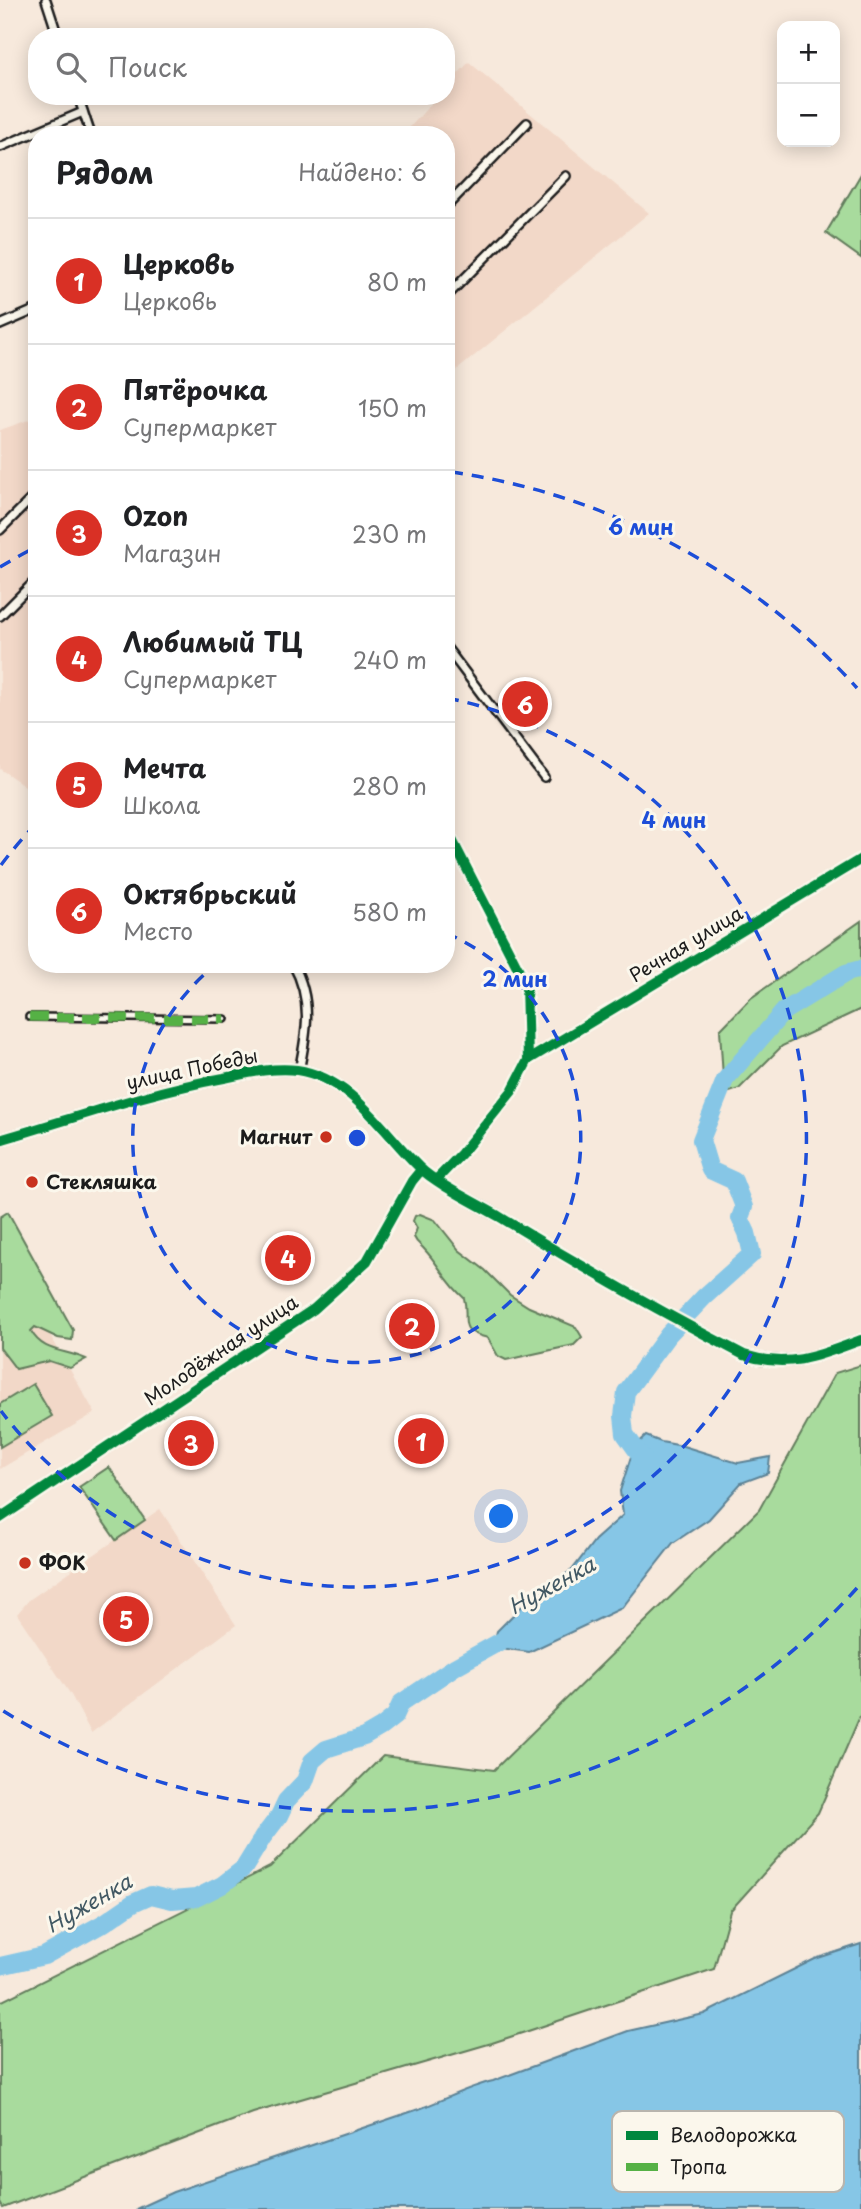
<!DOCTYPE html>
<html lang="ru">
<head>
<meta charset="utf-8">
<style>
  :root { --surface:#fff; --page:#f2f2f2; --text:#202124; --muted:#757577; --line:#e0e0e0; --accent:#d93025 }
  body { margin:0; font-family:"Playpen Sans",sans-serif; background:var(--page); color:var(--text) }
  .controls { position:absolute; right:21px; top:21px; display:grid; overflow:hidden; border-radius:14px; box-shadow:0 4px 18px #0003 }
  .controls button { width:63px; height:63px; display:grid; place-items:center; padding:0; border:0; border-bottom:2px solid var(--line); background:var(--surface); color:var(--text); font:35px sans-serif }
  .you { position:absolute; left:502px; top:1517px; width:24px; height:24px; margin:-18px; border:5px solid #fff; border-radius:50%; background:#1a73e8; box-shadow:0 0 0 10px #1a73e833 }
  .badge { display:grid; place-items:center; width:46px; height:46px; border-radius:50%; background:var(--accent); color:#fff; font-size:23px; font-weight:700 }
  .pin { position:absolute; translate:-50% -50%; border:4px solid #fff; box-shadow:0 2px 7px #0006 }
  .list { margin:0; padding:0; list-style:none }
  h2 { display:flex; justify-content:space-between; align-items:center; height:91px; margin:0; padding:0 28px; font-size:30px }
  h2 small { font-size:23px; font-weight:400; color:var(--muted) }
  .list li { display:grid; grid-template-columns:46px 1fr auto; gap:21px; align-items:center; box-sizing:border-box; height:126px; padding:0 28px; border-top:2px solid var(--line) }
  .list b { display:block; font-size:26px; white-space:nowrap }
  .list p { margin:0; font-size:23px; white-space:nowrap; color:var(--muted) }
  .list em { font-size:23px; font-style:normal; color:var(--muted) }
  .icon { flex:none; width:38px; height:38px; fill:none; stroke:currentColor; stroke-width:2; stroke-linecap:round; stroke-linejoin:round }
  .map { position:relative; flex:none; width:861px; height:2209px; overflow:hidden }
  .search { position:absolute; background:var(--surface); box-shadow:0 4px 18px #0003; left:28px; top:28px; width:427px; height:77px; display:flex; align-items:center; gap:18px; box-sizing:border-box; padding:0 24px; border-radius:28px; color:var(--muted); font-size:26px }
  .panel { position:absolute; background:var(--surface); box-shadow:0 4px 18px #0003; left:28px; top:126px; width:427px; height:847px; border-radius:28px }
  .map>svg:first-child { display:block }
  .built { fill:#f2d8c8 }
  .green { fill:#a8db9d; stroke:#627c5c; stroke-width:2 }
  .water { fill:#86c6e6; stroke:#5c8295; stroke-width:2 }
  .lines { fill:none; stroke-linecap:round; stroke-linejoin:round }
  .river { stroke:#86c6e6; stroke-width:18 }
  .pedestrian-casing { stroke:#1c1c1c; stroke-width:10 }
  .minor-casing { stroke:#1c1c1c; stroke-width:12 }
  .tertiary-casing { stroke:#1c1c1c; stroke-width:14 }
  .pedestrian { stroke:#fbf7ec; stroke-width:5 }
  .minor { stroke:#fbf7ec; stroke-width:7 }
  .tertiary { stroke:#fbf7ec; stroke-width:9 }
  .quiet { stroke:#55b145; stroke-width:9; stroke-dasharray:18 9; stroke-linecap:butt }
  .cycleway-casing { stroke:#fbf7ec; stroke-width:15 }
  .cycleway { stroke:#00873e; stroke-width:10 }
  .ring { fill:none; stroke:#1d4ed8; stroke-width:3.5; stroke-dasharray:12 9 }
  .poi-dot { fill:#c8321e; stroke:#fbf7ec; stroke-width:2.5 }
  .labels { text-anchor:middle; stroke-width:6; stroke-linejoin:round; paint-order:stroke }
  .street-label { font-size:19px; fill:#1c1c1c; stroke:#fbf7ec }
  .poi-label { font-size:19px; font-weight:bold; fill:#1c1c1c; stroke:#fbf7ec; text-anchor:start }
  .water-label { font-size:21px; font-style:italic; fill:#415863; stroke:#fbf7ec }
  .key { fill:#fbf7ec; stroke:#b8b5ae; stroke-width:2 }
  .key-label { font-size:19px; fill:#1c1c1c }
  .centre { fill:#1d4ed8; stroke:#fbf7ec; stroke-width:3.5 }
  .ring-label { font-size:21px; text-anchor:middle; font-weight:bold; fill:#1d4ed8; stroke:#fbf7ec; stroke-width:6; stroke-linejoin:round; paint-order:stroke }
</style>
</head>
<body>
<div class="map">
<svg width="861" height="2209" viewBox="0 0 861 2209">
  <rect width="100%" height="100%" fill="#f7e9dc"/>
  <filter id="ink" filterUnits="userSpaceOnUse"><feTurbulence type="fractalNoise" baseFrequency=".0143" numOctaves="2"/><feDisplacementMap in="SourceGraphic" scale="14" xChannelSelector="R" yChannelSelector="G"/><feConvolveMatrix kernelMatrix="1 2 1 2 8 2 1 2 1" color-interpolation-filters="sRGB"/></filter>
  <g filter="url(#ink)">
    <g class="built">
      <polygon points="469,62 649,213 446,379 446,135 403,135 438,96 446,96 446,87"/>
      <polygon points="37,417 37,794 0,769 0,430"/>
      <polygon points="0,1248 95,1413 0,1469"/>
      <polygon points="160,1509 236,1625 91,1733 71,1695 17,1614 29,1600"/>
    </g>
    <g class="green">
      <polygon points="861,174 861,258 826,233"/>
      <polygon points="861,921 861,1009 782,1046 739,1089 724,1094 720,1030 751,998"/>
      <path d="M8,1212L73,1330L72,1340L58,1338L35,1327L31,1331C43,1353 65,1349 86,1359L70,1368L49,1361L16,1369L0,1348V1217Z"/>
      <path d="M420,1214L435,1220L459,1250L485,1270L510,1295L529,1307L576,1327L582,1337L574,1345L506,1360L498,1356L488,1338C455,1330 470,1321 464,1298C446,1282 439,1265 425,1250C420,1244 417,1244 414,1237L417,1228L413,1221L415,1216Z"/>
      <polygon points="861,1365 861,1714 818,1813 730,1911 714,1969 492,2043 253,2113 3,2208 0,2203 0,2002 270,1867 383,1756 494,1770 759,1510 835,1373"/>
      <polygon points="33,1384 52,1416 0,1447 0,1404"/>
      <polygon points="109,1467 145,1520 116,1540 79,1487"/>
    </g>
    <g class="water">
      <polygon points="646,1436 661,1442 683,1446 738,1463 770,1457 768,1473 741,1483 709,1519 673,1543 622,1608 529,1652 493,1647 497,1631 519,1609 543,1589 572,1570 595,1540 623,1515 620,1491 634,1447"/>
      <path d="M861,1944V2209H136L173,2192L419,2109C444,2100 467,2087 493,2081L628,2031L704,2014L815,1959Z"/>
    </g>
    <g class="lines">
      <g class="river">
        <polyline points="648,1466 625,1434 623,1416 626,1392 668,1335 704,1297 752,1254 747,1233 740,1218 744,1207 734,1181 710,1170 701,1140 725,1080 784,1011 846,973 861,969"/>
        <polyline points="0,1966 44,1956 104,1923 133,1903 151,1895 172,1900 196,1898 222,1885 244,1868 263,1837 279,1816 286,1801 305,1781 312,1761 326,1749 364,1737 381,1727 395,1716 401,1703 456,1666 512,1635"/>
      </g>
      <defs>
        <polyline id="pedestrian" points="29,1017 225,1019"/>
        <g id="minor">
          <polyline points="46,0 58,37"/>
          <polyline points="78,96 91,135"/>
          <polyline points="0,147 83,112"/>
          <polyline points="446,207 527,123"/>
          <polyline points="446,297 566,176"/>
          <polyline points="0,325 37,309"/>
          <polyline points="0,530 37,493"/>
          <polyline points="0,616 37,579"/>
          <polyline points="446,647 544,777"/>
          <path d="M293,964C313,1000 307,1032 299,1071"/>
          <polyline points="528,1060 861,859"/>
          <polyline points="437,1179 461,1154 512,1091 528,1060 526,984 446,828"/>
          <polyline points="0,1518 314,1309 367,1261 412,1181 421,1170"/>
        </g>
        <path id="tertiary" d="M0,1140C75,1118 147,1092 224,1078C248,1073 273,1067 297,1070C352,1078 383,1132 419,1167C436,1184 478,1204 500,1217C580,1266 661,1312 744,1355C789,1369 819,1356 861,1340"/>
      </defs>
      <use href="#pedestrian" class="pedestrian-casing"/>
      <use href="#minor" class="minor-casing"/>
      <use href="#tertiary" class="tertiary-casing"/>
      <use href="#pedestrian" class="pedestrian"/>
      <use href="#minor" class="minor"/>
      <use href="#tertiary" class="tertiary"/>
      <polyline class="quiet" points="29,1017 225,1019"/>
      <defs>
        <g id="cycleway">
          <polyline points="528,1060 861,859"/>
          <path d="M0,1140C75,1118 147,1092 224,1078C248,1073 273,1067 297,1070C352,1078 383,1132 419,1167C436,1184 478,1204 500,1217C580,1266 661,1312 744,1355C789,1369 819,1356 861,1340"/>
          <polyline points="437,1179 461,1154 512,1091 528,1060 526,984 446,828"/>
          <polyline points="0,1518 314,1309 367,1261 412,1181 421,1170"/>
        </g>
      </defs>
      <use href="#cycleway" class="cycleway-casing"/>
      <use href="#cycleway" class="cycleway"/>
    </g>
  </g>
  <g class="ring">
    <path d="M446 933A224 224 0 1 1 215 965"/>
    <path d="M1 865A449 449 0 0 1 34 826M447 698A449 449 0 1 1 1 1411"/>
    <path d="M857 1588A673 673 0 0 1 0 1709M0 567A673 673 0 0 1 36 547M451 472A673 673 0 0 1 857 688"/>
  </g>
  <g class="poi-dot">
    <circle cx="326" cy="1137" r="7"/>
    <circle cx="32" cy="1182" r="7"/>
    <circle cx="25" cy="1563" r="7"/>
  </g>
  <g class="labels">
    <g class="street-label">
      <text transform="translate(686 944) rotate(-31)" y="7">Речная улица</text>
      <text transform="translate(192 1069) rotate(-12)" y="7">улица Победы</text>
      <text transform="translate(221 1350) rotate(-34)" y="7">Молодёжная улица</text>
    </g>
    <g class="poi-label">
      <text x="312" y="1144" text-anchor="end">Магнит</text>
      <text x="46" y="1189">Стекляшка</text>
      <text x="39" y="1570">ФОК</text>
    </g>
    <g class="water-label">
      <text transform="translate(552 1586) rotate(-29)" y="7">Нуженка</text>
      <text transform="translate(89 1904) rotate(-30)" y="7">Нуженка</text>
    </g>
  </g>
  <rect x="612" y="2111" width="232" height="81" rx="10" class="key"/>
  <rect x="626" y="2131" width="32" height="9" fill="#00873e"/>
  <rect x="626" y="2163" width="32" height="8" fill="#55b145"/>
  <g class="key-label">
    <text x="670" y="2142">Велодорожка</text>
    <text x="670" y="2174">Тропа</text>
  </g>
  <circle cx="357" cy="1138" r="10" class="centre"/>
  <g class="ring-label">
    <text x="641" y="535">6 мин</text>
    <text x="674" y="828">4 мин</text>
    <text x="515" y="987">2 мин</text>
  </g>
</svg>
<div class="controls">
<button>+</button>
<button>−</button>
</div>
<div class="you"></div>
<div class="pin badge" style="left:421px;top:1441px">1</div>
<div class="pin badge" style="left:412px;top:1326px">2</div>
<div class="pin badge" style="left:191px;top:1443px">3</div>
<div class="pin badge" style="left:288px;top:1258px">4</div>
<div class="pin badge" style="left:126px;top:1619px">5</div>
<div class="pin badge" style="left:525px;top:704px">6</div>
<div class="search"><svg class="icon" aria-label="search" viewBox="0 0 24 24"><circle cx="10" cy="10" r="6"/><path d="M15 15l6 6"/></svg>Поиск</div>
<section class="panel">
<h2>Рядом<small>Найдено: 6</small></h2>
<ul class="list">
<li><span class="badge">1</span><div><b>Церковь</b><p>Церковь</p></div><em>80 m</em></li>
<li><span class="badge">2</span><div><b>Пятёрочка</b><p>Супермаркет</p></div><em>150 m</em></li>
<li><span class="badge">3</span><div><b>Ozon</b><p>Магазин</p></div><em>230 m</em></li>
<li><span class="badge">4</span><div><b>Любимый ТЦ</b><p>Супермаркет</p></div><em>240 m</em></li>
<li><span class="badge">5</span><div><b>Мечта</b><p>Школа</p></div><em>280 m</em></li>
<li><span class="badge">6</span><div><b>Октябрьский</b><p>Место</p></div><em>580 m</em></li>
</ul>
</section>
</div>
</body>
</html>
